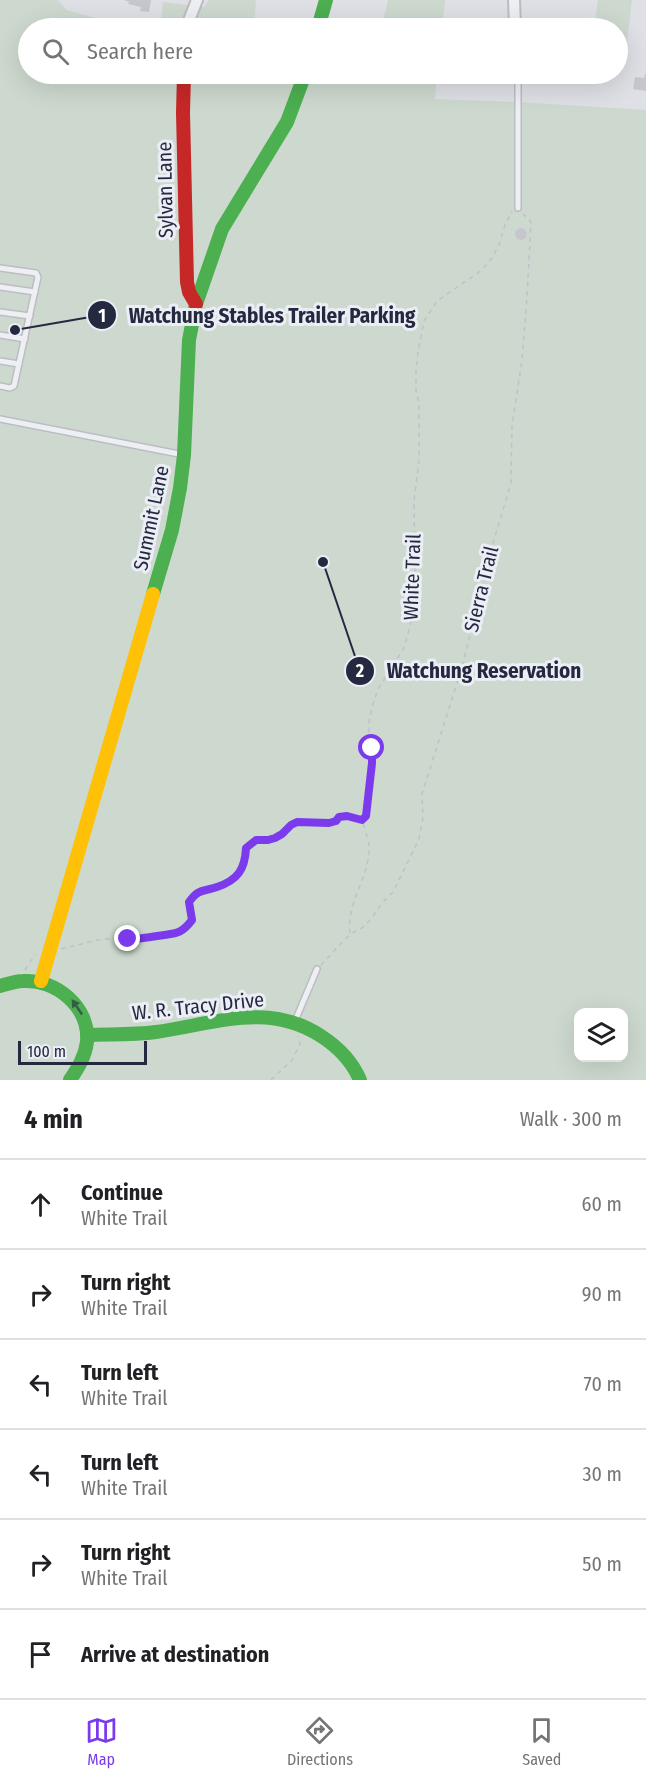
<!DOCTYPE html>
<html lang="en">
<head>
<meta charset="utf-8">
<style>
  :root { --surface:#fff; --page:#f6f6f6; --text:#202124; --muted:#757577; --line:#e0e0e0; --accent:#7c3aed }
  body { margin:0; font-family:"Fira Sans Condensed",sans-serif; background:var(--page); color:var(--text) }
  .controls { position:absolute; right:18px; bottom:18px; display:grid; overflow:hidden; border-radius:12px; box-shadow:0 6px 24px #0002 }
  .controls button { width:54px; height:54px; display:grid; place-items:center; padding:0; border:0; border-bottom:2px solid var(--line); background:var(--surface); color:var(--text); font:30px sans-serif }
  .scale { position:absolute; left:18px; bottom:15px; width:129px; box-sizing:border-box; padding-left:6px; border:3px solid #242940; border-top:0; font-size:16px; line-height:21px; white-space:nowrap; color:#242940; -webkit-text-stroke:4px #eceef6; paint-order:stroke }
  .stop { position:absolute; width:18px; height:18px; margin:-14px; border:4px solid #7c3aed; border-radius:50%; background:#fff }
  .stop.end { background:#7c3aed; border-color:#fff; box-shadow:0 2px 6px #0008 }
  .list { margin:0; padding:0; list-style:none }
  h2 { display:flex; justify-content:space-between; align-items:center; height:78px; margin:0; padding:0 24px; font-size:26px }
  h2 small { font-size:20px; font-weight:400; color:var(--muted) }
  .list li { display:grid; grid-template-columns:39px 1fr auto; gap:18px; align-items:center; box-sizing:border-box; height:90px; padding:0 24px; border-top:2px solid var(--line) }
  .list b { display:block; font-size:22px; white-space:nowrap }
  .list p { margin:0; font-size:20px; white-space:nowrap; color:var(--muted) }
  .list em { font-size:20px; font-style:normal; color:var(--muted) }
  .icon { flex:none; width:33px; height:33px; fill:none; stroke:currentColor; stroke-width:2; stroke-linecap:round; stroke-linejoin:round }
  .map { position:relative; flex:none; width:646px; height:1080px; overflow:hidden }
  .search { position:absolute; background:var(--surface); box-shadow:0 6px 24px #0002; left:18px; right:18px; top:18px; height:66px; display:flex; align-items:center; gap:15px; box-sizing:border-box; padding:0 21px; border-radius:33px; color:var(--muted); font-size:22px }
  .sheet { height:618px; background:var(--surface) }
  nav { display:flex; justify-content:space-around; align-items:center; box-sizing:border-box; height:84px; border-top:2px solid var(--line); background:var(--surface); font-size:16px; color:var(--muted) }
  nav a { display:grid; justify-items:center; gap:3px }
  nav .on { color:var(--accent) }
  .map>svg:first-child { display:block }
  .green { fill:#cdd9ce; fill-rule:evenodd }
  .building { fill:#c6c7cd }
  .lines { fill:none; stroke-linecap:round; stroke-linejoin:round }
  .lane-casing { stroke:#bcbdc3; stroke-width:8 }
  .street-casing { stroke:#bcbdc3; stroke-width:14 }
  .path { stroke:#c0c1c8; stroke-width:1.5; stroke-dasharray:4.5 4.5; stroke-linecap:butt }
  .lane { stroke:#eeeff2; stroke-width:5 }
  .street { stroke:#eeeff2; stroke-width:10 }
  .fast { stroke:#4caf50; stroke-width:14 }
  .slow { stroke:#ffc107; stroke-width:14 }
  .jam { stroke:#c62828; stroke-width:14 }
  .oneway { fill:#345f46 }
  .route { stroke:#7c3aed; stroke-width:8 }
  .labels { text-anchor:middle; stroke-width:6; stroke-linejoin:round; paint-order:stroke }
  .street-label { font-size:20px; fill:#242940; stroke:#eceef6 }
  .leader { fill:none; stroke:#242940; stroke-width:2 }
  .callout-dot { fill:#242940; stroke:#eceef6; stroke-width:2 }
  .mark-label { font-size:18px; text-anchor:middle; font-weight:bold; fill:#fff }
  .callout-label { font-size:21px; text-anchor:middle; font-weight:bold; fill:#242940; stroke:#eceef6; stroke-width:6; stroke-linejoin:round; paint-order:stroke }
</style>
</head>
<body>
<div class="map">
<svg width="646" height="1080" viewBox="0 0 646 1080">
  <rect width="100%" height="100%" fill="#dfe0e5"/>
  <g class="green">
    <path d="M0,0H58L67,10L131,28H28V74H324L368,83L371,74H437L435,99L518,102L646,110V1080H0ZM578,1012H624V1058H578Z"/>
    <polygon points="209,0 256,0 254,28 160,28 163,2 204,7"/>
    <polygon points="388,0 445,0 442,28 381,28"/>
    <polygon points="598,0 632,0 626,50 618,49 618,28 594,28"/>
  </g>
  <g class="building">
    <polygon points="124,0 151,0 149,12 140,11 141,7 128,4 129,2"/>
    <polygon points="216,22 229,24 228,26 237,27 237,28 215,28"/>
    <polygon points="264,22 281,28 262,28"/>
    <polygon points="645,74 646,74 646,91 633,89 635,77 644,78"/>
    <circle cx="521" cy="234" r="6"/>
  </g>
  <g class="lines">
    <defs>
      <g id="lane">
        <polyline points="518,208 518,76"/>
        <polyline points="0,268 36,273 38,277 14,386 10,388 0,386"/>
        <polyline points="0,287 35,292"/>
        <polyline points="0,312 30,316"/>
        <polyline points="0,335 25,339"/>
        <polyline points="0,361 19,364"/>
        <polyline points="0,419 184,455"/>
        <polyline points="295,1021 317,969"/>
      </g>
      <g id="street">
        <polyline points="514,0 515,28"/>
        <polyline points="186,28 197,0"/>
        <polyline points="518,74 518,76"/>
      </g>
    </defs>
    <use href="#lane" class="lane-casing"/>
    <use href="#street" class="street-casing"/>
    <g class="path">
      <polyline points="362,820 366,816 372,763 372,748 369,736 369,722 372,707 378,689 404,648 413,615 412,586 415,572 414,501 419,460 419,403 416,391 416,371 418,352 424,321 437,301 482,270 492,258 499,245 505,225 512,211"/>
      <path d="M350,933C346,902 370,877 369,847C369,839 364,828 362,820"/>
      <path d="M61,949L102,939L149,938L158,936L175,934L188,925L192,920L189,902C199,888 203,892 217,887C238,880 245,869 246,848L257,840C265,838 271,840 279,836C286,832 289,824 298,822C305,821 313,824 321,824C333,823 335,818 343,817C349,816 355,819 361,820"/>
      <polyline points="321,965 350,934 362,928 371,919 383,902 393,892 419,839 423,817 422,794 462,667 493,543 511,483 512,426 522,360 527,297 531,222 523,214"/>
      <polyline points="25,970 34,956 36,955"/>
      <polyline points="271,1080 292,1060 300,1044 298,1036"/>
    </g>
    <use href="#lane" class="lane"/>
    <use href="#street" class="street"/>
    <g class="fast">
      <polyline points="318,28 326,0"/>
      <polyline points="153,594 172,530 180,488 184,455 189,340 196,304 222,229 287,122 305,74"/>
      <path d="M0,986C7,984 16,981 23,981C56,979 90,1007 87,1042C85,1057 78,1068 70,1080"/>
      <path d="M87,1035C110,1034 133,1035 156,1032C214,1024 268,1001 321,1036C338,1047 352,1061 360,1080"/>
    </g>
    <polyline class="slow" points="41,981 153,594"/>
    <polyline class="jam" points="184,74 183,113 187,282 189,292 196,304"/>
  </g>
  <defs><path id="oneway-solid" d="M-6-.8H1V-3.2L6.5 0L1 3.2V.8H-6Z" transform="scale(1.5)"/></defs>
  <use class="oneway" href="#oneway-solid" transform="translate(77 1007) rotate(-124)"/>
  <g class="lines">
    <path class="route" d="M128,939C139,939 146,938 157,936C174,933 180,936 192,920L189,902C199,888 203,892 217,887C238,880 245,869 246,848L256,840H268L275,838L282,834L291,825L297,822L329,823L336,821L339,817L347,816L362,820L366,816L372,763V748"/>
  </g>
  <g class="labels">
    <g class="street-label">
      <text transform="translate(165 190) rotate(-91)" y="7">Sylvan Lane</text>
      <text transform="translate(151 518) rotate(-78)" y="7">Summit Lane</text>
      <text transform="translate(412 577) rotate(-88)" y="7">White Trail</text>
      <text transform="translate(481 589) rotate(-76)" y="7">Sierra Trail</text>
      <text transform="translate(198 1006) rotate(-6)" y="7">W. R. Tracy Drive</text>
    </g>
  </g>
  <path class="leader" d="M15 330L102 315M323 562L360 671"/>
  <g class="callout-dot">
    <circle cx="15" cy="330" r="6"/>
    <circle cx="323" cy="562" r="6"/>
    <circle cx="102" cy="315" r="15"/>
    <circle cx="360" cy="671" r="15"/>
  </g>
  <g class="mark-label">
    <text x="102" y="322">1</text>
    <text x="360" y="677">2</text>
  </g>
  <g class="callout-label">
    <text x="272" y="323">Watchung Stables Trailer Parking</text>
    <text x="484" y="678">Watchung Reservation</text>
  </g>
</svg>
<div class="controls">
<button><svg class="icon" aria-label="layers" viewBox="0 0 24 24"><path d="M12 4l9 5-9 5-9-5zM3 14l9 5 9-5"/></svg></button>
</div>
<div class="scale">100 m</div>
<div class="stop" style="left:372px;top:748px"></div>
<div class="stop end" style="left:128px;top:939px"></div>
<div class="search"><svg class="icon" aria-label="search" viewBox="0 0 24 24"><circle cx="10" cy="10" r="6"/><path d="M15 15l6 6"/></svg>Search here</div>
</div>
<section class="sheet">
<h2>4 min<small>Walk · 300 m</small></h2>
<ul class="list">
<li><svg class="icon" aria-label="ahead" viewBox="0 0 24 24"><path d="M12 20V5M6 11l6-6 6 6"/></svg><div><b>Continue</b><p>White Trail</p></div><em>60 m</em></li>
<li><svg class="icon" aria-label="right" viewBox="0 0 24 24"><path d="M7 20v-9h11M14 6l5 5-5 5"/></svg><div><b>Turn right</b><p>White Trail</p></div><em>90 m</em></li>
<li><svg class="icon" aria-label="left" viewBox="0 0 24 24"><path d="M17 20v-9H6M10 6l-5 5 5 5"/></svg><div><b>Turn left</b><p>White Trail</p></div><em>70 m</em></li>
<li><svg class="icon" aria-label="left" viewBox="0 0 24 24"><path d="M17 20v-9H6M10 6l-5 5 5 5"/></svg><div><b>Turn left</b><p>White Trail</p></div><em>30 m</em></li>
<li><svg class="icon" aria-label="right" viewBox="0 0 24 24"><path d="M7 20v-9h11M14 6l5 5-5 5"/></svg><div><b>Turn right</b><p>White Trail</p></div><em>50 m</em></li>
<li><svg class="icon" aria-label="arrive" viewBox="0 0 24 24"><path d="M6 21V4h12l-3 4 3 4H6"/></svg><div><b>Arrive at destination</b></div></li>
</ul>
</section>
<nav>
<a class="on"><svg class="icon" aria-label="map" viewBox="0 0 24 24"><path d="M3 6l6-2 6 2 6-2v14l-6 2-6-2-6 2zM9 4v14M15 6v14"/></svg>Map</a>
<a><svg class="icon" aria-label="directions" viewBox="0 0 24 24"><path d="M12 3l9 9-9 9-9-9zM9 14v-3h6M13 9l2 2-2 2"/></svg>Directions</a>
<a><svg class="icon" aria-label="saved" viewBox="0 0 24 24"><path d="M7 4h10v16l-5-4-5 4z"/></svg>Saved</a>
</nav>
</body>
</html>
